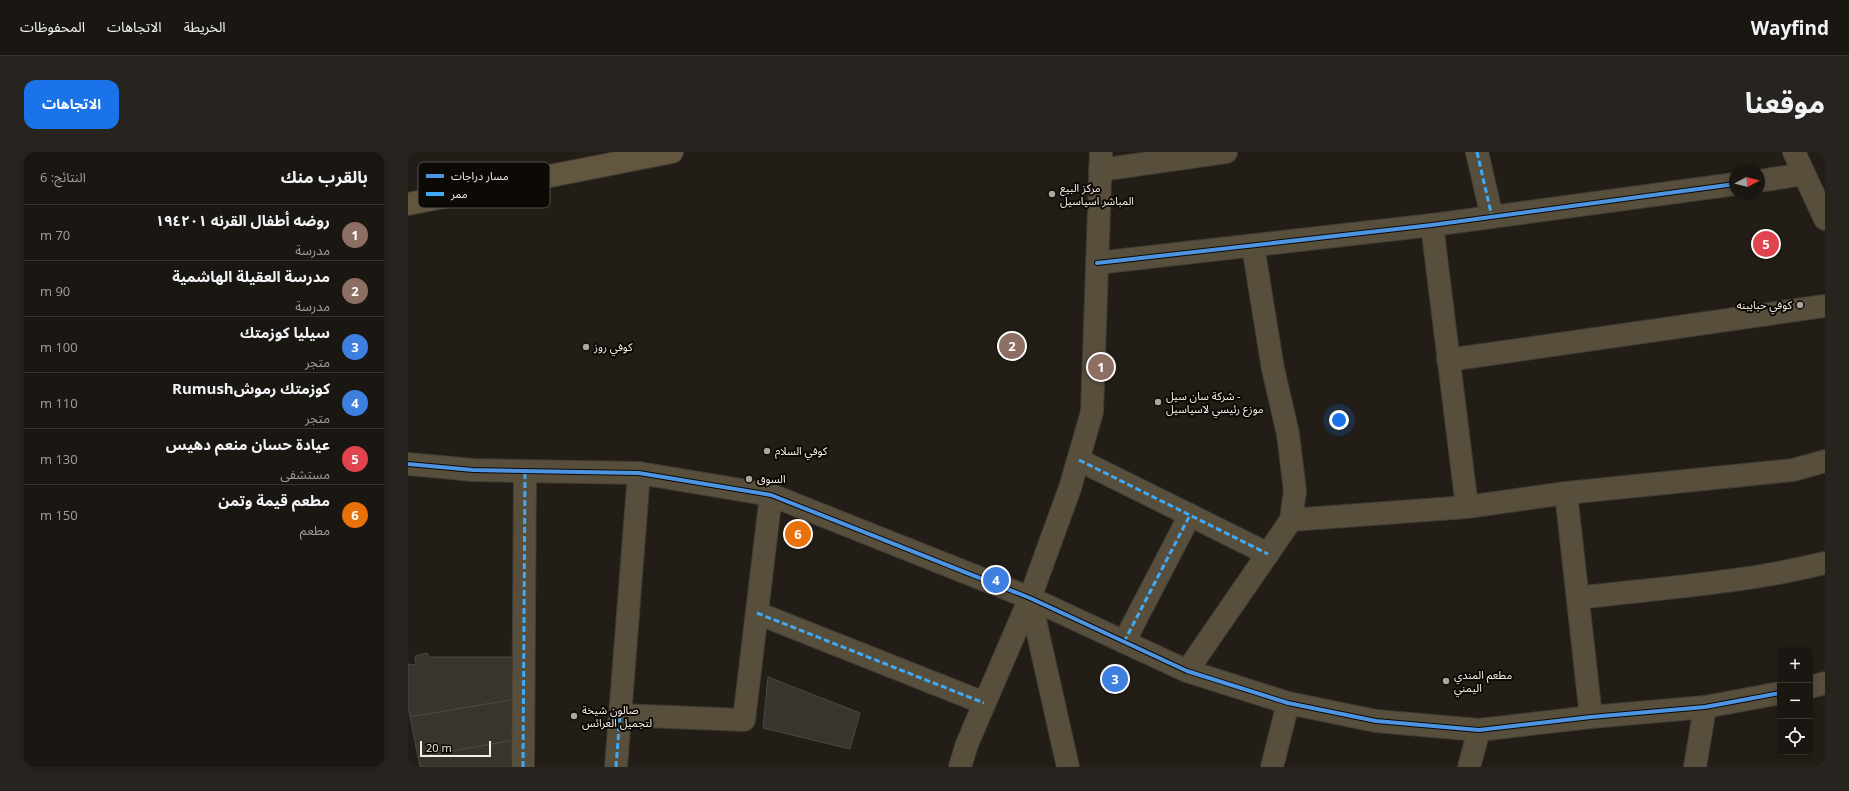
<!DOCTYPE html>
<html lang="ar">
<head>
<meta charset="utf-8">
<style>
  :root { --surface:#1a1611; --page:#27231f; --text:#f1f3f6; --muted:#9f9f9f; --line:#383531; --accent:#1a73e8 }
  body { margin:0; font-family:"Open Sans","Noto Sans Arabic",sans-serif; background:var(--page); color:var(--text); direction:rtl }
  .controls { position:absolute; right:12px; bottom:12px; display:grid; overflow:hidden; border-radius:8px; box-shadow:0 2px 6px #0003 }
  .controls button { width:36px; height:36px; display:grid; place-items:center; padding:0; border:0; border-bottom:1px solid var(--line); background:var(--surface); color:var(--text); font:20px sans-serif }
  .compass { position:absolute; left:1321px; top:12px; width:36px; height:36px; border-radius:50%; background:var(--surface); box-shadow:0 2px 6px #0003; rotate:83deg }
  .scale { position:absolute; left:12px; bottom:10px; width:71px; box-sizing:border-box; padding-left:4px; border:2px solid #f5f0e7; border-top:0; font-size:11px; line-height:14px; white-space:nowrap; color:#f5f0e7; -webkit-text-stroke:3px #0d0905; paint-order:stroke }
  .you { position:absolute; left:931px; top:268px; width:14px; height:14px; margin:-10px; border:3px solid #fff; border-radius:50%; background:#1a73e8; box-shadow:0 0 0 6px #1a73e833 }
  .badge { display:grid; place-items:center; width:26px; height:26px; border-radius:50%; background:var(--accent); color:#fff; font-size:13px; font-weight:700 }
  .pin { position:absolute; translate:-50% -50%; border:2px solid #fff; box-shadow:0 1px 4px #0006 }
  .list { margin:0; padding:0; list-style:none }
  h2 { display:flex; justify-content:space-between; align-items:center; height:52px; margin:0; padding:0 16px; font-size:17px }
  h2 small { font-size:13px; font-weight:400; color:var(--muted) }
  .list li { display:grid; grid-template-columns:26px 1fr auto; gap:12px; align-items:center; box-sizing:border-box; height:56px; padding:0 16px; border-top:1px solid var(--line) }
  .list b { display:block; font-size:15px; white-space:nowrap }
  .list p { margin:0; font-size:13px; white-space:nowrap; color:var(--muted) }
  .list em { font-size:13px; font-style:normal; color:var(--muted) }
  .icon { flex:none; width:22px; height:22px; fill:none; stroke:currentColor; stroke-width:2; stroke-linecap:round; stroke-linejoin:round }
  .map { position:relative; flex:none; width:1417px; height:615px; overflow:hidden; direction:ltr; border-radius:12px }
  header { display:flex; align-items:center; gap:24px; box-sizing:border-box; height:56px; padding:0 20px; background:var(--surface); border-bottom:1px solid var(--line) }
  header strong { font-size:19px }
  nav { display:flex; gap:22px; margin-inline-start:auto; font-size:14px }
  .intro { display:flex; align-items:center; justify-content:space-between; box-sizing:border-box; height:96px; padding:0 24px }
  h1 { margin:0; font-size:28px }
  .button { padding:10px 18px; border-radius:12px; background:var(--accent); color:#fff; font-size:14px; font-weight:700 }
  main { display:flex; gap:24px; padding:0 24px }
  aside { flex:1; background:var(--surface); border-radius:12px; box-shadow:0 2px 6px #0003 }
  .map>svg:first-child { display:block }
  .building { fill:#38352f; stroke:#4c4842 }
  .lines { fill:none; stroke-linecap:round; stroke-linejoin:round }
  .street-casing { stroke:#3f3b35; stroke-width:24 }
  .secondary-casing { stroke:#3f3b35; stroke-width:24 }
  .street { stroke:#584e3c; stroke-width:22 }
  .secondary { stroke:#63563e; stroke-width:22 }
  .quiet { stroke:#3fa9f5; stroke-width:3; stroke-dasharray:6 3; stroke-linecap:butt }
  .cycleway-casing { stroke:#0d0905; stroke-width:6 }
  .cycleway { stroke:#4d94e3; stroke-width:4 }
  .poi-dot { fill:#aba69e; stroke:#0d0905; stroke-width:1.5 }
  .labels { text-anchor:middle; stroke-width:4; stroke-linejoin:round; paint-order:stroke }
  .poi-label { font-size:11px; fill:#f5f0e7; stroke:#0d0905; text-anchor:start }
  .key { fill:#0d0905; stroke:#534e49; stroke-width:1 }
  .key-label { font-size:11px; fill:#f5f0e7 }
</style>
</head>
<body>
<header>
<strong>Wayfind</strong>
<nav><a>الخريطة</a><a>الاتجاهات</a><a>المحفوظات</a></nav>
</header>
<div class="intro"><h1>موقعنا</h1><a class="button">الاتجاهات</a></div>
<main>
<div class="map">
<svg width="1417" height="615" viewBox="0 0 1417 615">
  <rect width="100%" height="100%" fill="#221e17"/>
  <g class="building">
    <polygon points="19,501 21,505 110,505 108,547 2,565 0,555 0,512 8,513 7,504"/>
    <polygon points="360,525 452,561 442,597 355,576"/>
    <polygon points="108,547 107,588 10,605 2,565"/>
    <polygon points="107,588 106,615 12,615 10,605"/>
  </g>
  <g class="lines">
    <defs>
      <g id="street">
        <polyline points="1069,0 1084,65"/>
        <polyline points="1386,0 1417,67"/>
        <polyline points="692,18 818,0"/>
        <polyline points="1351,29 1396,22"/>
        <polyline points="1024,73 1059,355"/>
        <polyline points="689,111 1024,73 1327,32"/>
        <polyline points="1040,208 1417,154"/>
        <polyline points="671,308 860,402"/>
        <polyline points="0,312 65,318 231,321 363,343 622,446 779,519 880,551 968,569 1071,578 1183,565 1297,555 1372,541"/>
        <polyline points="1158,341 1183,565"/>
        <polyline points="883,368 1059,355 1158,341 1385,318 1417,309"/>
        <polyline points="622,446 660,615"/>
        <path d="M1170,446C1252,436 1336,431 1417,411"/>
        <polyline points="349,461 576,551"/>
        <polyline points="716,490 782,363"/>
        <polyline points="779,519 883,368 887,339 880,282 865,217 845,94"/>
        <polyline points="1402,535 1417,531"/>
        <polyline points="212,563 336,568 363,343"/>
        <polyline points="115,615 117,319"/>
        <polyline points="208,615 231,321"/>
        <polyline points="552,615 559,592 622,446 662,336 684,260 693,0"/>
        <polyline points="864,615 880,551"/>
        <polyline points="1061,615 1071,578"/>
        <polyline points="1287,615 1297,555"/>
      </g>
      <polyline id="secondary" points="0,52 264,0"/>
    </defs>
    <use href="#street" class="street-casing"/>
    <use href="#secondary" class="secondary-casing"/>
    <use href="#street" class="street"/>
    <use href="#secondary" class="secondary"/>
    <g class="quiet">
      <polyline points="1069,0 1084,65"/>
      <polyline points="671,308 860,402"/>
      <polyline points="349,461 576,551"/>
      <polyline points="716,490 782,363"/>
      <polyline points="115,615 117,319"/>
      <polyline points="208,615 212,563"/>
    </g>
    <defs>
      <g id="cycleway">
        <polyline points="689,111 1024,73 1327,32"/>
        <polyline points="0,312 65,318 231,321 363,343 622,446 779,519 880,551 968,569 1071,578 1183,565 1297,555 1372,541"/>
      </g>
    </defs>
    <use href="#cycleway" class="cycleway-casing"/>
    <use href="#cycleway" class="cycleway"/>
  </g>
  <g class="poi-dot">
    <circle cx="644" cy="42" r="4"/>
    <circle cx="1392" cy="153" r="4"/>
    <circle cx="178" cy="195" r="4"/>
    <circle cx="750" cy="250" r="4"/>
    <circle cx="359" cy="299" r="4"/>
    <circle cx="341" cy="327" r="4"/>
    <circle cx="1038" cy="529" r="4"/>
    <circle cx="166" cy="564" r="4"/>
  </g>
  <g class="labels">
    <g class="poi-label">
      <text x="652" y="40">مركز البيع<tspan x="652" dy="13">المباشر اسياسيل</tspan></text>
      <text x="1384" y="157" text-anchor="end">كوفي حبايبنه</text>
      <text x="186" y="199">كوفي روز</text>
      <text x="758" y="248">شركة سان سيل -<tspan x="758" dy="13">موزع رئيسي لآسياسيل</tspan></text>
      <text x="367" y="303">كوفي السلام</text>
      <text x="349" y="331">السوق</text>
      <text x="1046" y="527">مطعم المندي<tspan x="1046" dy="13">اليمني</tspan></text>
      <text x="174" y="562">صالون شيخة<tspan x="174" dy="13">لتجميل العرائس</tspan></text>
    </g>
  </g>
  <rect x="10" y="10" width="132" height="46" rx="6" class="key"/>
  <rect x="18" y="22" width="18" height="4" fill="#4d94e3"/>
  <rect x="18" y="40" width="18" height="4" fill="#3fa9f5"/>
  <g class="key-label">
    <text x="43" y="28">مسار دراجات</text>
    <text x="43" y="46">ممر</text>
  </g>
</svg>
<div class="controls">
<button>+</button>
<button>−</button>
<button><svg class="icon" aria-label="locate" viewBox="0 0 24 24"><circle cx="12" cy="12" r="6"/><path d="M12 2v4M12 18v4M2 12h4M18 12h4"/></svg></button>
</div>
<svg class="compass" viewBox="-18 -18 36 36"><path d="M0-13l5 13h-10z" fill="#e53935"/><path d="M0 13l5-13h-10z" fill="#9f9f9f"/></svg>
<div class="scale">20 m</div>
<div class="you"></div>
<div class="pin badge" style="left:693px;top:215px;background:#8d6e63">1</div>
<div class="pin badge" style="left:604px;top:194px;background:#8d6e63">2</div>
<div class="pin badge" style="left:707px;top:527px;background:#3f7fe0">3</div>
<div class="pin badge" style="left:588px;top:428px;background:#3f7fe0">4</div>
<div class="pin badge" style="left:1358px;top:92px;background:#e0444e">5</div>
<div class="pin badge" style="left:390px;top:382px;background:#e8710a">6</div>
</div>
<aside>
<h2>بالقرب منك<small>النتائج: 6</small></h2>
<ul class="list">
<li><span class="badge" style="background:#8d6e63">1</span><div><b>روضه أطفال القرنه ١٩٤٢٠١</b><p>مدرسة</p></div><em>70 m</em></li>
<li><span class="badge" style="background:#8d6e63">2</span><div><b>مدرسة العقيلة الهاشمية</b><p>مدرسة</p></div><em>90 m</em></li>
<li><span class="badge" style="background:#3f7fe0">3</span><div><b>سيليا كوزمتك</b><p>متجر</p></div><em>100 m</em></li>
<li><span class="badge" style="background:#3f7fe0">4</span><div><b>كوزمتك رموشRumush</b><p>متجر</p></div><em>110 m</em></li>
<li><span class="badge" style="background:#e0444e">5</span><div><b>عيادة حسان منعم دهيس</b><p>مستشفى</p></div><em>130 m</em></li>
<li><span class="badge" style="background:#e8710a">6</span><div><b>مطعم قيمة وتمن</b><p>مطعم</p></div><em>150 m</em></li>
</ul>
</aside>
</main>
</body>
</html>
